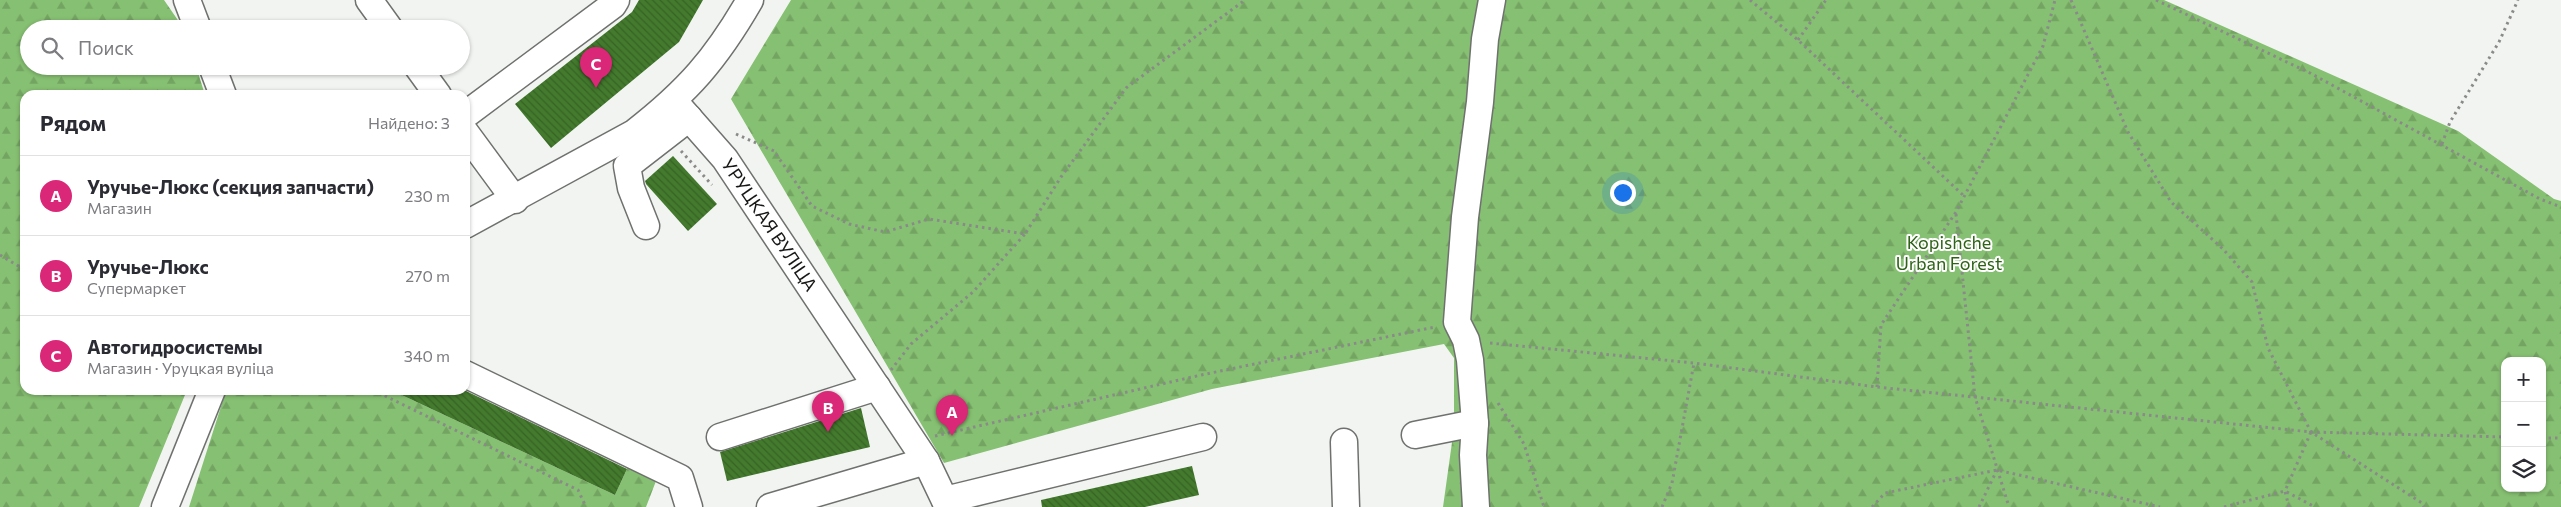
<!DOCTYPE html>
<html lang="ru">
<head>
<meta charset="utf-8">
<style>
  :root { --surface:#fff; --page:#f7f7f7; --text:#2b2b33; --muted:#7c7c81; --line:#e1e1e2; --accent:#db2777 }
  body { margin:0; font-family:Commissioner,sans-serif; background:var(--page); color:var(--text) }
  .controls { position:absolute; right:15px; bottom:15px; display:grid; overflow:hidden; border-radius:10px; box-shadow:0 1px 4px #0004 }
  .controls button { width:45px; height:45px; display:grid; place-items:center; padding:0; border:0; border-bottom:1px solid var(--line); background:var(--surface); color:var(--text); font:25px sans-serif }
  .you { position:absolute; left:1622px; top:192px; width:18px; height:18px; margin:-12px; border:4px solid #fff; border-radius:50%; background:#1a73e8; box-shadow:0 0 0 8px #1a73e833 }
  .badge { display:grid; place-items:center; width:32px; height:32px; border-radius:50%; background:var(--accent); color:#fff; font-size:16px; font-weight:700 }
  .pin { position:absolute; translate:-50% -41px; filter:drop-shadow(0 1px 2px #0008) }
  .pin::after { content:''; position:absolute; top:26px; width:18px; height:15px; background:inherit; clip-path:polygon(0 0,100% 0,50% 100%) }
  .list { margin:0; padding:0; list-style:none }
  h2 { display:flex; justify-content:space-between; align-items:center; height:65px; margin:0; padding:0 20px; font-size:21px }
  h2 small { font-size:16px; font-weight:400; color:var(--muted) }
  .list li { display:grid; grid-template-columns:32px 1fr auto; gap:15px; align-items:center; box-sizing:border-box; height:80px; padding:0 20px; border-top:1px solid var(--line) }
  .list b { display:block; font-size:19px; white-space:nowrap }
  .list p { margin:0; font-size:16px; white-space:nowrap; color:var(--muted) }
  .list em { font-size:16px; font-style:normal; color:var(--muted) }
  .icon { flex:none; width:28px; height:28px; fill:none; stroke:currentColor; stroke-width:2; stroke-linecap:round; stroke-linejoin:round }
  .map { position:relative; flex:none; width:2561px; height:507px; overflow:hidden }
  .search { position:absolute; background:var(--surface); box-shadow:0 1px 4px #0004; left:20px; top:20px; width:450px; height:55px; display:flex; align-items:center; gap:12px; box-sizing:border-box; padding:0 18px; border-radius:28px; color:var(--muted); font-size:19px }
  .panel { position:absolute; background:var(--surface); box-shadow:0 1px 4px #0004; left:20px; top:90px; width:450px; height:305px; border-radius:15px }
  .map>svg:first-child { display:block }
  .forest { fill:url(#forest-firs); fill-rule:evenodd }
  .building { fill:url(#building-back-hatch) }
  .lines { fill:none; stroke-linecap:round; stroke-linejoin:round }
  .minor-casing { stroke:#6f716e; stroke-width:29 }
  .path { stroke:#8a8b89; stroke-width:3; stroke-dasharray:2.5 4; stroke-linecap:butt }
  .minor { stroke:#fff; stroke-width:26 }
  .labels { text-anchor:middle; stroke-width:4; stroke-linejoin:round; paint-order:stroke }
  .street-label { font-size:18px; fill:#171816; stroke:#fff }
  .park-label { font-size:18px; fill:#2d6315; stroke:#fff }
</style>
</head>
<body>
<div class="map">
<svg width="2561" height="507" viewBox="0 0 2561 507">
  <defs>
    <pattern id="forest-firs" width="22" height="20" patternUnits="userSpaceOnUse" patternTransform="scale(1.25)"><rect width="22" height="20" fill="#86c072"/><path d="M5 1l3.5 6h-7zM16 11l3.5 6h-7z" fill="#73a462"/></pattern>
    <pattern id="building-back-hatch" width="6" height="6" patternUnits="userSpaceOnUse" patternTransform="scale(1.25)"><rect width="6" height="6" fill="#437a2d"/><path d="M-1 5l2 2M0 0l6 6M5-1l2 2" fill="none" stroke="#376325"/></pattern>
  </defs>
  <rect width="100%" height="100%" fill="#f2f4f1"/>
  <g class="forest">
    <polygon points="0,0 164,0 184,29 29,29 29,66 196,66 205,95 25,95 25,390 187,390 139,507 0,507"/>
    <path d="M791,0H2164L2458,131L2554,199L2561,201V507H1443L1454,428V358L1444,344L1212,389L944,463L731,99ZM2505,361H2542V488H2505Z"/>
    <polygon points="236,390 391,390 615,495 628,467 656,481 646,507 189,507 225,394"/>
  </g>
  <g class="building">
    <polygon points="639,0 703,0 679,42 551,148 515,104 632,12"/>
    <polygon points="673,156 717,204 688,231 646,184 645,181"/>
    <polygon points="391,390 464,390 627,469 615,495"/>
    <polygon points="861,408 870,447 727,481 720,452"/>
    <polygon points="1192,466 1199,495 1145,507 1042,507 1041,500"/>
  </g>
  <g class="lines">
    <defs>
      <g id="minor">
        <polyline points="187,0 198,29"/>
        <polyline points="369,0 390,29"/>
        <polyline points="212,66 223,95"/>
        <polyline points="417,66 438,95"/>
        <polyline points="674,101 725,159 926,461 948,507"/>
        <polyline points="465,115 613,5 616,0"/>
        <polyline points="465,132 515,200"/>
        <path d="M465,225L634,133C688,91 716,59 750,0"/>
        <polyline points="646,226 631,188 627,166 689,118"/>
        <polyline points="465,374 680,478 689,507"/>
        <polyline points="1415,435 1475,423"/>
        <polyline points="720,437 877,387"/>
        <polyline points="1344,442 1346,507"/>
        <polyline points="945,500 1203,437"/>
        <polyline points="165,507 212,390"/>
        <polyline points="770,507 926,461"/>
        <polyline points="1476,507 1473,455 1475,423 1470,360 1466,340 1457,322 1465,217 1480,102 1485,39 1492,0"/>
      </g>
    </defs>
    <use href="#minor" class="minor-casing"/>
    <g class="path">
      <polyline points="1750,0 1798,40 1964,196"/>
      <polyline points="2071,0 2128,132 2171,202 2223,249 2252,282 2268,348 2311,432 2422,503 2424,507"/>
      <polyline points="2156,0 2310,73 2540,199 2561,207"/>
      <polyline points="1798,40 1826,0"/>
      <polyline points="736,134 774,151 812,206 849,224 885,232 929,219 1025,234 1061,177 1126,88 1245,0"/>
      <polyline points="2442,144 2450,122 2499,42 2518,0"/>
      <polyline points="681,151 712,185"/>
      <polyline points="1956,214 1975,397 2009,507"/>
      <polyline points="0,255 25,270"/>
      <polyline points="1490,343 1694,363 1877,387 2311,432 2505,437"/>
      <polyline points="891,370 911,344 973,292 1025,234"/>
      <polyline points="1877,387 1881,325 1956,212 2043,46 2055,0"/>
      <polyline points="373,390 578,490 586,507"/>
      <polyline points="1498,403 1524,444 1544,507"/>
      <polyline points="935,436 1201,375 1435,327"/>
      <polyline points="2542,438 2561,438"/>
      <polyline points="1662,507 1672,483 1694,363"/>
      <polyline points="1872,507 1885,493 1997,470 2160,507"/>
      <polyline points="1979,507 1997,470"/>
      <polyline points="2224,507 2285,491 2315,507"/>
      <polyline points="2289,507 2285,491 2311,432"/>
    </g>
    <use href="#minor" class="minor"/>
  </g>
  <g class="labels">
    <g class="street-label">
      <text transform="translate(769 225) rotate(56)" y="6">УРУЦКАЯ ВУЛІЦА</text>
    </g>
    <g class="park-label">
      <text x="1949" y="249">Kopishche<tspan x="1949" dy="21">Urban Forest</tspan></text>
    </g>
  </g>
</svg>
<div class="controls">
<button>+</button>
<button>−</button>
<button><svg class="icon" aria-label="layers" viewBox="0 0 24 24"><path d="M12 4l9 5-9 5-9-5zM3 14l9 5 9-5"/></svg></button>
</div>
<div class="you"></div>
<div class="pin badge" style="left:952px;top:436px">A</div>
<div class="pin badge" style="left:828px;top:432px">B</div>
<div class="pin badge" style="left:596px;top:88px">C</div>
<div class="search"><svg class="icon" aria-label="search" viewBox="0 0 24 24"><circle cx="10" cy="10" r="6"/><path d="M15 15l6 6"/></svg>Поиск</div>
<section class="panel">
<h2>Рядом<small>Найдено: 3</small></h2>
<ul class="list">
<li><span class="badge">A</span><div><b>Уручье-Люкс (секция запчасти)</b><p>Магазин</p></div><em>230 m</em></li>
<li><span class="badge">B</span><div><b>Уручье-Люкс</b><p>Супермаркет</p></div><em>270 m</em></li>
<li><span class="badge">C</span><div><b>Автогидросистемы</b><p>Магазин · Уруцкая вуліца</p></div><em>340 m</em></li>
</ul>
</section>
</div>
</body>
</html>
